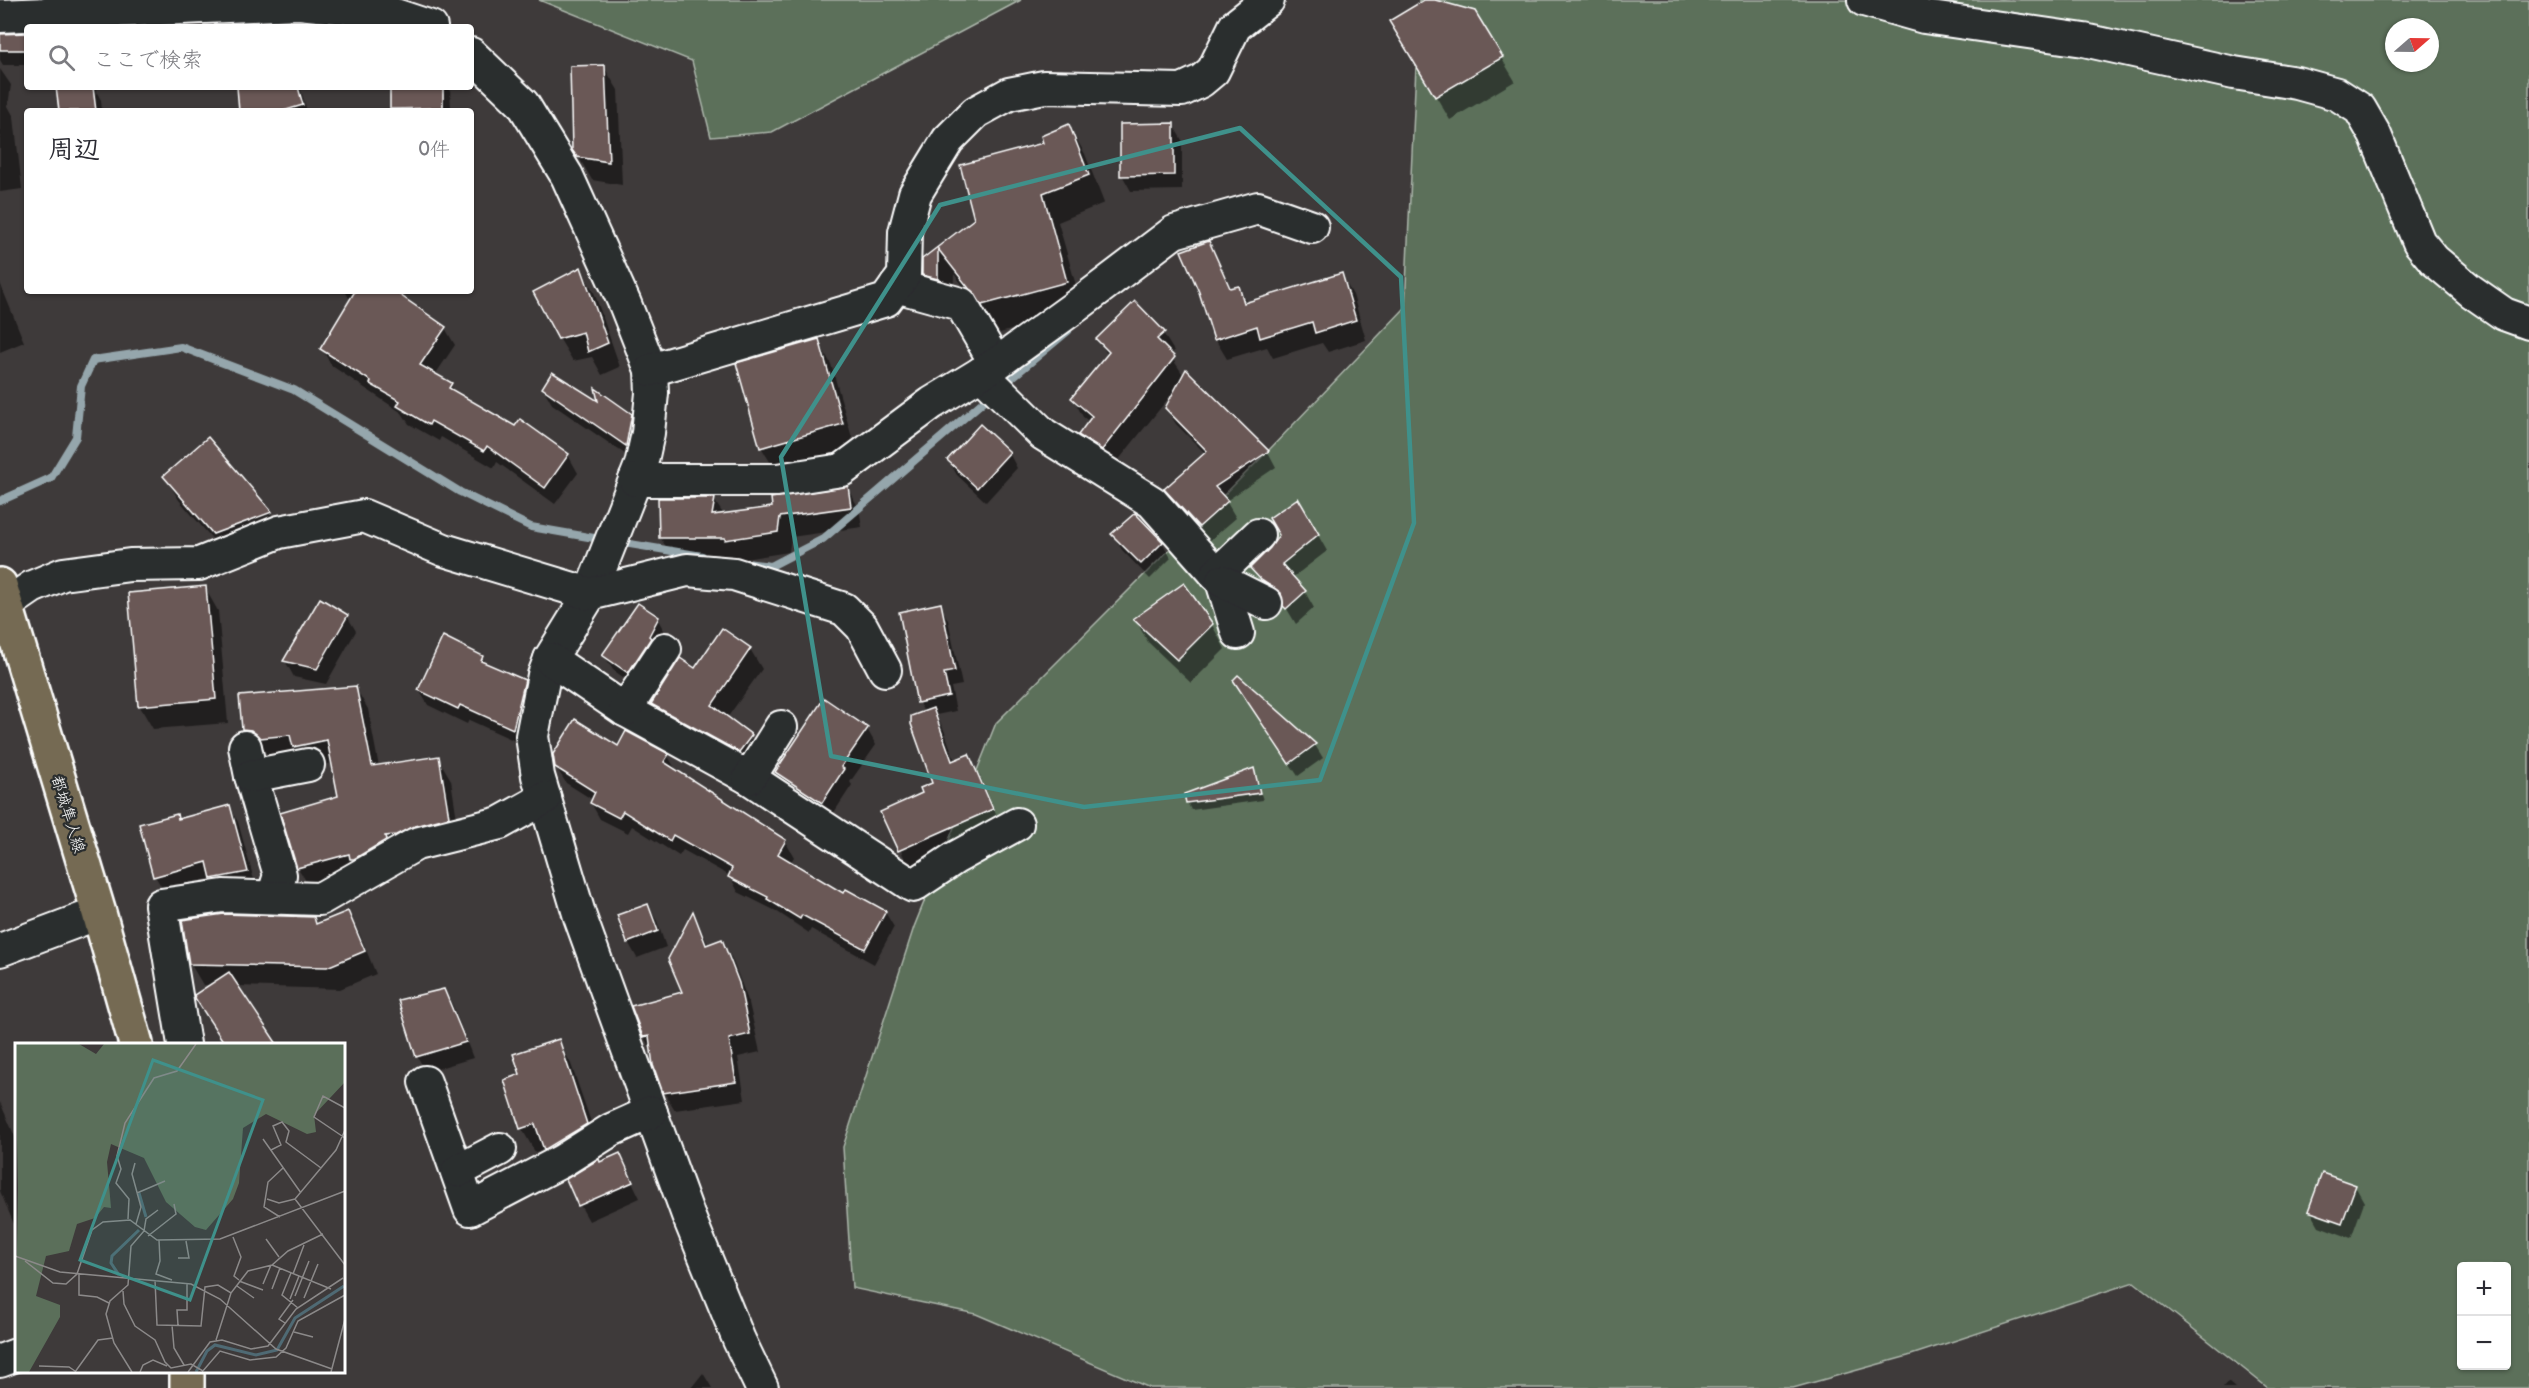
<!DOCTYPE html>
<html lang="ja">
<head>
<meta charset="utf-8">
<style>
  :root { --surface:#fff; --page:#f7f7f7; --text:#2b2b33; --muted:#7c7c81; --line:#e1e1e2 }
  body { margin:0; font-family:"Balsamiq Sans","Klee One",sans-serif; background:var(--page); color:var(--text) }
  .controls { position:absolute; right:18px; bottom:18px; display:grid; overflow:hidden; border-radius:6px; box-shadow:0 2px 4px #0004 }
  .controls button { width:54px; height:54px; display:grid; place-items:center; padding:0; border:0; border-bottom:2px solid var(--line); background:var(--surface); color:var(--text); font:30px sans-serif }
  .compass { position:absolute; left:2385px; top:18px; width:54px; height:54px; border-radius:50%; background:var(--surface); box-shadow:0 2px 4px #0004; rotate:70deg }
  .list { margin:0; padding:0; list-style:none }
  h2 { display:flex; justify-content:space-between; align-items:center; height:78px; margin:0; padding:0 24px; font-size:26px }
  h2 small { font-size:20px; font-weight:400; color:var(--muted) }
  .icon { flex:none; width:33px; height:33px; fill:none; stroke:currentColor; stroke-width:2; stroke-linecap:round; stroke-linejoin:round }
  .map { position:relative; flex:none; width:2529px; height:1388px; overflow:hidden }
  .search { position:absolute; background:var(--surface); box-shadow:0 2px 4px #0004; left:24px; top:24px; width:450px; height:66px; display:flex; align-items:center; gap:15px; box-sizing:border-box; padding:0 21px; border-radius:6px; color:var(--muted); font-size:22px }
  .panel { position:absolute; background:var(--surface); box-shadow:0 2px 4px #0004; left:24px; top:108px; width:450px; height:186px; border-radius:6px }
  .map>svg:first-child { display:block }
  .green { fill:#5b6f5a; stroke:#adb7ac; stroke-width:1.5; fill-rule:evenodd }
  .shadow { fill:#0007 }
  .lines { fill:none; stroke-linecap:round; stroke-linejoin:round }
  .stream { stroke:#95a6ac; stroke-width:8 }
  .building { fill:#6b5857; stroke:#fff; stroke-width:1.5 }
  .street-casing { stroke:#fff; stroke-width:36 }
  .primary-casing { stroke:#fff; stroke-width:38 }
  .street { stroke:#2a2d2e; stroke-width:32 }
  .primary { stroke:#746b52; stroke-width:33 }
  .marked { fill:none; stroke:#3f918b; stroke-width:4.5; stroke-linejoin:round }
  .labels { text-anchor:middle; stroke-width:4.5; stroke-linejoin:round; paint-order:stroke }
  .street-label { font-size:16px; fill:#fff; stroke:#2a2d2e }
  .inset-river { fill:none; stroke:#4f6a74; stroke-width:3 }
  .inset-road { fill:none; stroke:#8b8989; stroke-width:1.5 }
  .view { fill:#3f918b; fill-opacity:0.15; stroke:#3f918b; stroke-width:3 }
  .inset-edge { fill:none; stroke:#fff; stroke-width:3 }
</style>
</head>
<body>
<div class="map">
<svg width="2529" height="1388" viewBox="0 0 2529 1388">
  <rect width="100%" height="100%" fill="#3e3a3a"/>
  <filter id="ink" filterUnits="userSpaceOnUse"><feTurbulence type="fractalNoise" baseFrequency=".0167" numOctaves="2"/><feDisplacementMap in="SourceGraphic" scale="12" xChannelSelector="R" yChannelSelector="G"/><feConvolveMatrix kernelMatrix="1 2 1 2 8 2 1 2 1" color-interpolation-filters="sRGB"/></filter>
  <g filter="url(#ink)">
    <g class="green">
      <polygon points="539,0 1021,0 772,132 711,137 692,61"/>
      <path d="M1419,0H2529V1388H2268L2134,1282L1908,1356L1793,1388H1150L976,1314L852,1288L843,1147L914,927L996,723L1268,451L1405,308ZM2394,27H2430V63H2394ZM2462,1266H2506V1366H2462Z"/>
    </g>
    <g class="shadow">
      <polygon points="1427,0 1474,12 1515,81 1450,120 1405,44"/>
      <polygon points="0,34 27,34 27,65 3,65 0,60"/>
      <polygon points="604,67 618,90 622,185 592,180 574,149"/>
      <polygon points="0,69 11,85 8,106 14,117 22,189 0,192"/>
      <polygon points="68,87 94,87 101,100 102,111 60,111"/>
      <polygon points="238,87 300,87 307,111 241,111"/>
      <polygon points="392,87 450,87 451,111 393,111"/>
      <polygon points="1173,125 1182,140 1182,190 1131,191 1122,175"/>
      <polygon points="1069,126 1085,154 1104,203 1058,222 1083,310 1000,333 954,274 953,306 940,303 924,274 924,259 976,220 1045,144"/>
      <polygon points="1208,243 1231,289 1238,287 1247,303 1341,275 1353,295 1366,340 1328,352 1322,343 1273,358 1267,347 1227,359 1215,339"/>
      <polygon points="580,269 594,292 620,367 602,375 592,357 573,361 559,338"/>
      <polygon points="0,283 24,342 0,352"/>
      <polygon points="345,291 392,291 445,328 455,345 435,375 450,384 456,394 568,455 578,473 555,504 497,462 494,468 441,437 439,441 409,424 402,413 332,366 322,349 351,301"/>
      <polygon points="1163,333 1174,351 1170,355 1184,376 1268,452 1276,467 1226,501 1236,518 1209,541 1175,504 1166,489 1206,454 1176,424 1166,408 1179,385 1113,467 1090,453 1080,435 1090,422 1083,417 1073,398 1108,356 1098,339"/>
      <polygon points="818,341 831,364 855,448 775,470 761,447"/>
      <polygon points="543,388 631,415 640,431 635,461 552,404"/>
      <polygon points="208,439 271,513 284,536 228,557 179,500 165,477"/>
      <polygon points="1009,453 1017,468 986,502 957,475 948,460"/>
      <polygon points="847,488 859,508 862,527 791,537 789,552 738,560 737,558 672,557 660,537 714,500 724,515 773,508"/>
      <polygon points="1298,500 1327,551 1292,578 1305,592 1314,608 1296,624 1284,604 1271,596 1252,568 1272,549"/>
      <polygon points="1113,535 1162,542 1171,558 1150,579 1122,550"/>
      <polygon points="205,588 218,611 228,723 153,729 139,705"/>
      <polygon points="940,605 948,620 962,685 951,687 956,711 936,715 944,730 955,761 968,755 980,776 1003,830 911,871 882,813 924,793 934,783 924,712 919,703 900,613"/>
      <polygon points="347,616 356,631 326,684 294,677 285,661"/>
      <polygon points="657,618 666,634 637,687 613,670 604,655"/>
      <polygon points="1135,619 1212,625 1225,649 1191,683 1148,642"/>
      <polygon points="750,649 762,669 727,718 751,736 762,756 751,771 664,724 652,704"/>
      <polygon points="482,657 487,665 524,681 533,697 522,744 469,720 467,724 428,705 419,690"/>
      <polygon points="1238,677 1315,745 1323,758 1298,776 1243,693"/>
      <polygon points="355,687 368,709 379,767 438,758 451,780 460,839 311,889 298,868 340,797 333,763 307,768 273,759 265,752 256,751 244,729"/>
      <polygon points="867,729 876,745 850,782 852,785 831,817 786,788 777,772"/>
      <polygon points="619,749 668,756 677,772 785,841 794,857 790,863 844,895 885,912 894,927 874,964 811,929 809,933 776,911 738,892 730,876 683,850 679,856 632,826 628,833 600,819 591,803 593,800 566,783 556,767"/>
      <polygon points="1253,770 1263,800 1191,810 1187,802"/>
      <polygon points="229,807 238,822 256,887 222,894 212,878 164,891 155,876 179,821"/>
      <polygon points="648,906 657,921 666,947 637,958 628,942"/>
      <polygon points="348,913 360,935 376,974 340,989 236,986 275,1044 226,1044 210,1019 211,985 203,985 190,963 313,918 317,925"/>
      <polygon points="693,914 709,946 722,941 732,959 749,1003 760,1052 738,1057 745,1100 675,1110 664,1092 652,1051 644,1037 684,993"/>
      <polygon points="444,990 453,1006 473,1058 426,1072 417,1056"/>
      <polygon points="558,1040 571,1064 600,1148 559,1173 545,1149 535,1152 522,1129 506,1081 522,1075"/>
      <polygon points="0,1102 16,1139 16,1229 0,1191"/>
      <polygon points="619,1155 640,1198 589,1221 580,1205"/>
      <polygon points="2355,1186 2364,1202 2351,1238 2319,1226 2310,1210"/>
      <polygon points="703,1373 712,1388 691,1388"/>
      <polygon points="2228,1382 2235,1388 2223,1388"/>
    </g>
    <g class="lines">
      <g class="stream">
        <polyline points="1003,385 1068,331"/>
        <polyline points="0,501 51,478 76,437 81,386 93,360 181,347 294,390 460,492 531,527 594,538"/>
        <polyline points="624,543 702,556"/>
        <polyline points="746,563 771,566 823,539 992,394"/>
      </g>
    </g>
    <g class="building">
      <polygon points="1424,0 1435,0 1475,11 1503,57 1435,97 1389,21"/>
      <polygon points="27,33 27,50 0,50 0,34"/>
      <polygon points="605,65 609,162 577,157 572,150 570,66"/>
      <polygon points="56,87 93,87 96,111 59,111"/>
      <polygon points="237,87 298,87 303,105 283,111 239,111"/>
      <polygon points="390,87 443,87 443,108 390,109"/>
      <polygon points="1174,123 1174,175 1120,176 1120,124"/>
      <polygon points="1069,124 1089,175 1043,193 1067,282 982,305 938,249 938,279 922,275 922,259 974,219 960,165 1043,143 1041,136"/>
      <polygon points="1209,241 1230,288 1239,286 1244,303 1342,273 1356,320 1315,333 1312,322 1260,338 1257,326 1214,340 1199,292 1181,251"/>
      <polygon points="581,267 608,343 588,352 583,332 558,339 533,292"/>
      <polygon points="355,291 394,291 446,327 420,365 452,383 449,388 515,426 520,419 569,454 545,488 487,446 484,451 431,421 429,425 397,406 400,401 370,384 371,381 320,349"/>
      <polygon points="1135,301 1165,332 1157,339 1175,357 1102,450 1078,435 1092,416 1071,398 1109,352 1096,339"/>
      <polygon points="819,339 843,424 760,448 736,363"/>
      <polygon points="1186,369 1269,451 1215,487 1228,501 1199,527 1164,489 1207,451 1165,408"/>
      <polygon points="552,372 598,401 595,388 632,414 626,446 542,388"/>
      <polygon points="980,424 1010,452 977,488 947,460"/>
      <polygon points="208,437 272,512 213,534 163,476"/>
      <polygon points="848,486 851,507 780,517 778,532 725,540 725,538 659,538 658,498 715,498 712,515 772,507 771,498"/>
      <polygon points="1298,498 1319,534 1282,564 1306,591 1286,609 1283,606 1281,593 1261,580 1250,568 1270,548 1279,535 1269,518"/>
      <polygon points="1135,513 1163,542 1141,564 1111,534"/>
      <polygon points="1184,583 1213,624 1177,660 1133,619"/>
      <polygon points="206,586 216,699 138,706 128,593"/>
      <polygon points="320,598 348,615 317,669 283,661"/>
      <polygon points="638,603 659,617 649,636 651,638 628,673 602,655"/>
      <polygon points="941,603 955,671 944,673 949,696 917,703 899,612"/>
      <polygon points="722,628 751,648 712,705 752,735 739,752 651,704 680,658 695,668"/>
      <polygon points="443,636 483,656 481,661 525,680 513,729 460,705 458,709 418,690"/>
      <polygon points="1238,675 1316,744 1289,764 1233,680"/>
      <polygon points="356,686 372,766 439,756 449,817 412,827 396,835 385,836 386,840 354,859 350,859 349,854 297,868 280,813 338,796 327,740 293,747 290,735 260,738 251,730 242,729 239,696"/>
      <polygon points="824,698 868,728 841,767 844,769 822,803 775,772"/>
      <polygon points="933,708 952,761 969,754 993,809 898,851 880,812 922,793 920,788 932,783 911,724 911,716"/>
      <polygon points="575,719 618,746 626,731 669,754 664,762 786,840 778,854 843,893 846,889 886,911 865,949 802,915 800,919 767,899 768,897 728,877 732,868 673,835 670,841 623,811 619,818 590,803 595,792 555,767 553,754"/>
      <polygon points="1254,768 1260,793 1186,803 1184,794"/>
      <polygon points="230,805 248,872 211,879 207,862 153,877 139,824 177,814 178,819"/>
      <polygon points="648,904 658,931 627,943 617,915"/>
      <polygon points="348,911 365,951 327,967 189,964 182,920 224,914 314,917 316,924"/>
      <polygon points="693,911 706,945 722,939 739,983 750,1034 729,1039 736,1082 663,1093 653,1065 649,1036 643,1037 631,1006 682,992 668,959"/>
      <polygon points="229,972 277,1044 225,1044 195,998 194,995"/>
      <polygon points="444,989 466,1042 416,1057 398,1000"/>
      <polygon points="559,1039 587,1124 544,1150 535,1124 520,1129 504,1080 520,1074 513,1054"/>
      <polygon points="620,1153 633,1182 578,1206 566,1179 599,1159 600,1162"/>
      <polygon points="2322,1173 2356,1185 2342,1223 2308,1211"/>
    </g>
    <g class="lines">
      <defs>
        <g id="street">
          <polyline points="1864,0 1924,17 2084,40 2234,73 2297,83 2337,94 2360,109 2375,135 2419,242 2434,260 2471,291 2504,314 2529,323"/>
          <polyline points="0,16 299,3 386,12 431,27"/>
          <polyline points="471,54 523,104 567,176 625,304 651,370 652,393 648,433 641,465 590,594 550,659 544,675 532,736 538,776 580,917 688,1215 739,1340 762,1388"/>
          <polyline points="896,286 961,304 996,364"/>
          <polyline points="651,370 886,300 904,275 905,232 915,194 948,140 976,112 1009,94 1044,87 1182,90 1201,81 1213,71 1235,26 1268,0"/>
          <polyline points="981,373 1043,434 1152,502 1222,581 1238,633"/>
          <polyline points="635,480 777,480 842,470 932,403 996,364 1079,304 1174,232 1258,208 1312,227"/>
          <polyline points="1216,575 1258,535"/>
          <polyline points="1222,581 1266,603"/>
          <polyline points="0,609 32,587 63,574 130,565 199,564 279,532 364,516 444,550 590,594 687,570 734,574 844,609 862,627 885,670"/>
          <polyline points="550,659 625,710 749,778 913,886 955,858 1017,824"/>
          <polyline points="625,710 665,649"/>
          <polyline points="245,747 251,776 280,875 273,897"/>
          <polyline points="251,776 308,765"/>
          <polyline points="749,778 781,727"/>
          <polyline points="0,950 99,913"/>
          <polyline points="184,1044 161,905 223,896 320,899 416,844 500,823 545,798"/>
          <polyline points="425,1082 470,1209 562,1161 611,1130 651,1112"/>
          <polyline points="458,1171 500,1149"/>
          <polyline points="0,1361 16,1355"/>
        </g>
        <g id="primary">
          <polyline points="0,585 99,913 136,1044"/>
          <polyline points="187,1388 187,1372"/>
        </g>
      </defs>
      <use href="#street" class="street-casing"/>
      <use href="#primary" class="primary-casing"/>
      <use href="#street" class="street"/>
      <use href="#primary" class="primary"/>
    </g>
  </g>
  <path class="marked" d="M1240,128L1401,277L1414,523L1320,780L1084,807L831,756L781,457L940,205Z"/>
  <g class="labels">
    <g class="street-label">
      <text transform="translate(69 814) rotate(73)" y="6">都城隼人線</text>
    </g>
  </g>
  <g transform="translate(15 1043)">
    <rect width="330" height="330" fill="#3e3a3a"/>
    <path d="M0,1H64L81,11L89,1H330V39L299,72L301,89L292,91L251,71L228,85L224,140L218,156L191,187L180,184L151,159L129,115L96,101L92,119L96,165L89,164L80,175L62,181L54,208L31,213L21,253L45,262V274L14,329H0L3,145Z" fill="#5b6f5a"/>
    <path class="inset-river" d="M124,150L131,174M104,232L96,220L97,213L124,187M181,329L192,308L200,302L241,312L262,307L280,275L329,243"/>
    <path class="inset-road" d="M330,95L299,74L308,53L330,65M248,96L286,150M256,107L266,102L258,83L267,79L274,88L271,99L306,125M120,120L117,131L126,164L121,181M122,150L150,138M252,156L264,160L280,156M265,174L249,164L253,139L268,125M113,176L114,156L101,140L106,126L102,113L110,80L139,35L162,28L181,1M133,193L161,171L159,161M218,194L226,214L219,233L224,237M251,196L264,214M144,197L145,218L141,231L157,237M0,213L45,229L176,241L205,256L261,306L317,326M163,215H174L171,198M10,218L38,240L51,241L62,231L77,187L88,179L115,177L142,197L205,196L330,148M330,221V254M257,222L316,246M330,222L280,156L321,107L330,87M276,230L267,252L283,265M64,231V252L82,254L94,260M278,231L289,202M140,237L142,282L186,283L190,244L203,242L216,250L233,228L257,222L273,208L308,191M224,238L248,247M248,241L256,222M222,243L239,255M257,246L265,225M108,248L109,261L120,283L140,297L150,319L156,325L176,321L188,328M280,253L294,218M289,255L303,221M275,256L284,233M270,280L264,276L278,257M157,282L159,305L169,322M163,282L162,267H172V240M279,289L298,294M201,297L216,250M24,323L54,324L60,328M60,329L83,297L98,295M117,329L99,300L91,271L95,258L113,242L116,203L129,188L131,176L143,167M125,329L128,322L138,317L152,323M173,329L195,299L207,297L236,306L253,303L281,266L328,235M187,329L205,308L235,317L261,314L271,305L283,278L330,252M316,329L330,276"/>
    <path class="view" d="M138,17L248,57L175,257L65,217Z"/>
    <rect width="330" height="330" class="inset-edge"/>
  </g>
</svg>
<div class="controls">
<button>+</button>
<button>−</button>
</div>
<svg class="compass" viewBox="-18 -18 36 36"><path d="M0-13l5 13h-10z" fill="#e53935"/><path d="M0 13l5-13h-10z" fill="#7c7c81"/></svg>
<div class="search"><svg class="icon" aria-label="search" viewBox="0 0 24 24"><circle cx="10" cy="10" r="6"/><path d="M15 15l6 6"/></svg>ここで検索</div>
<section class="panel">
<h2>周辺<small>0件</small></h2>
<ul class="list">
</ul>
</section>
</div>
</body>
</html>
